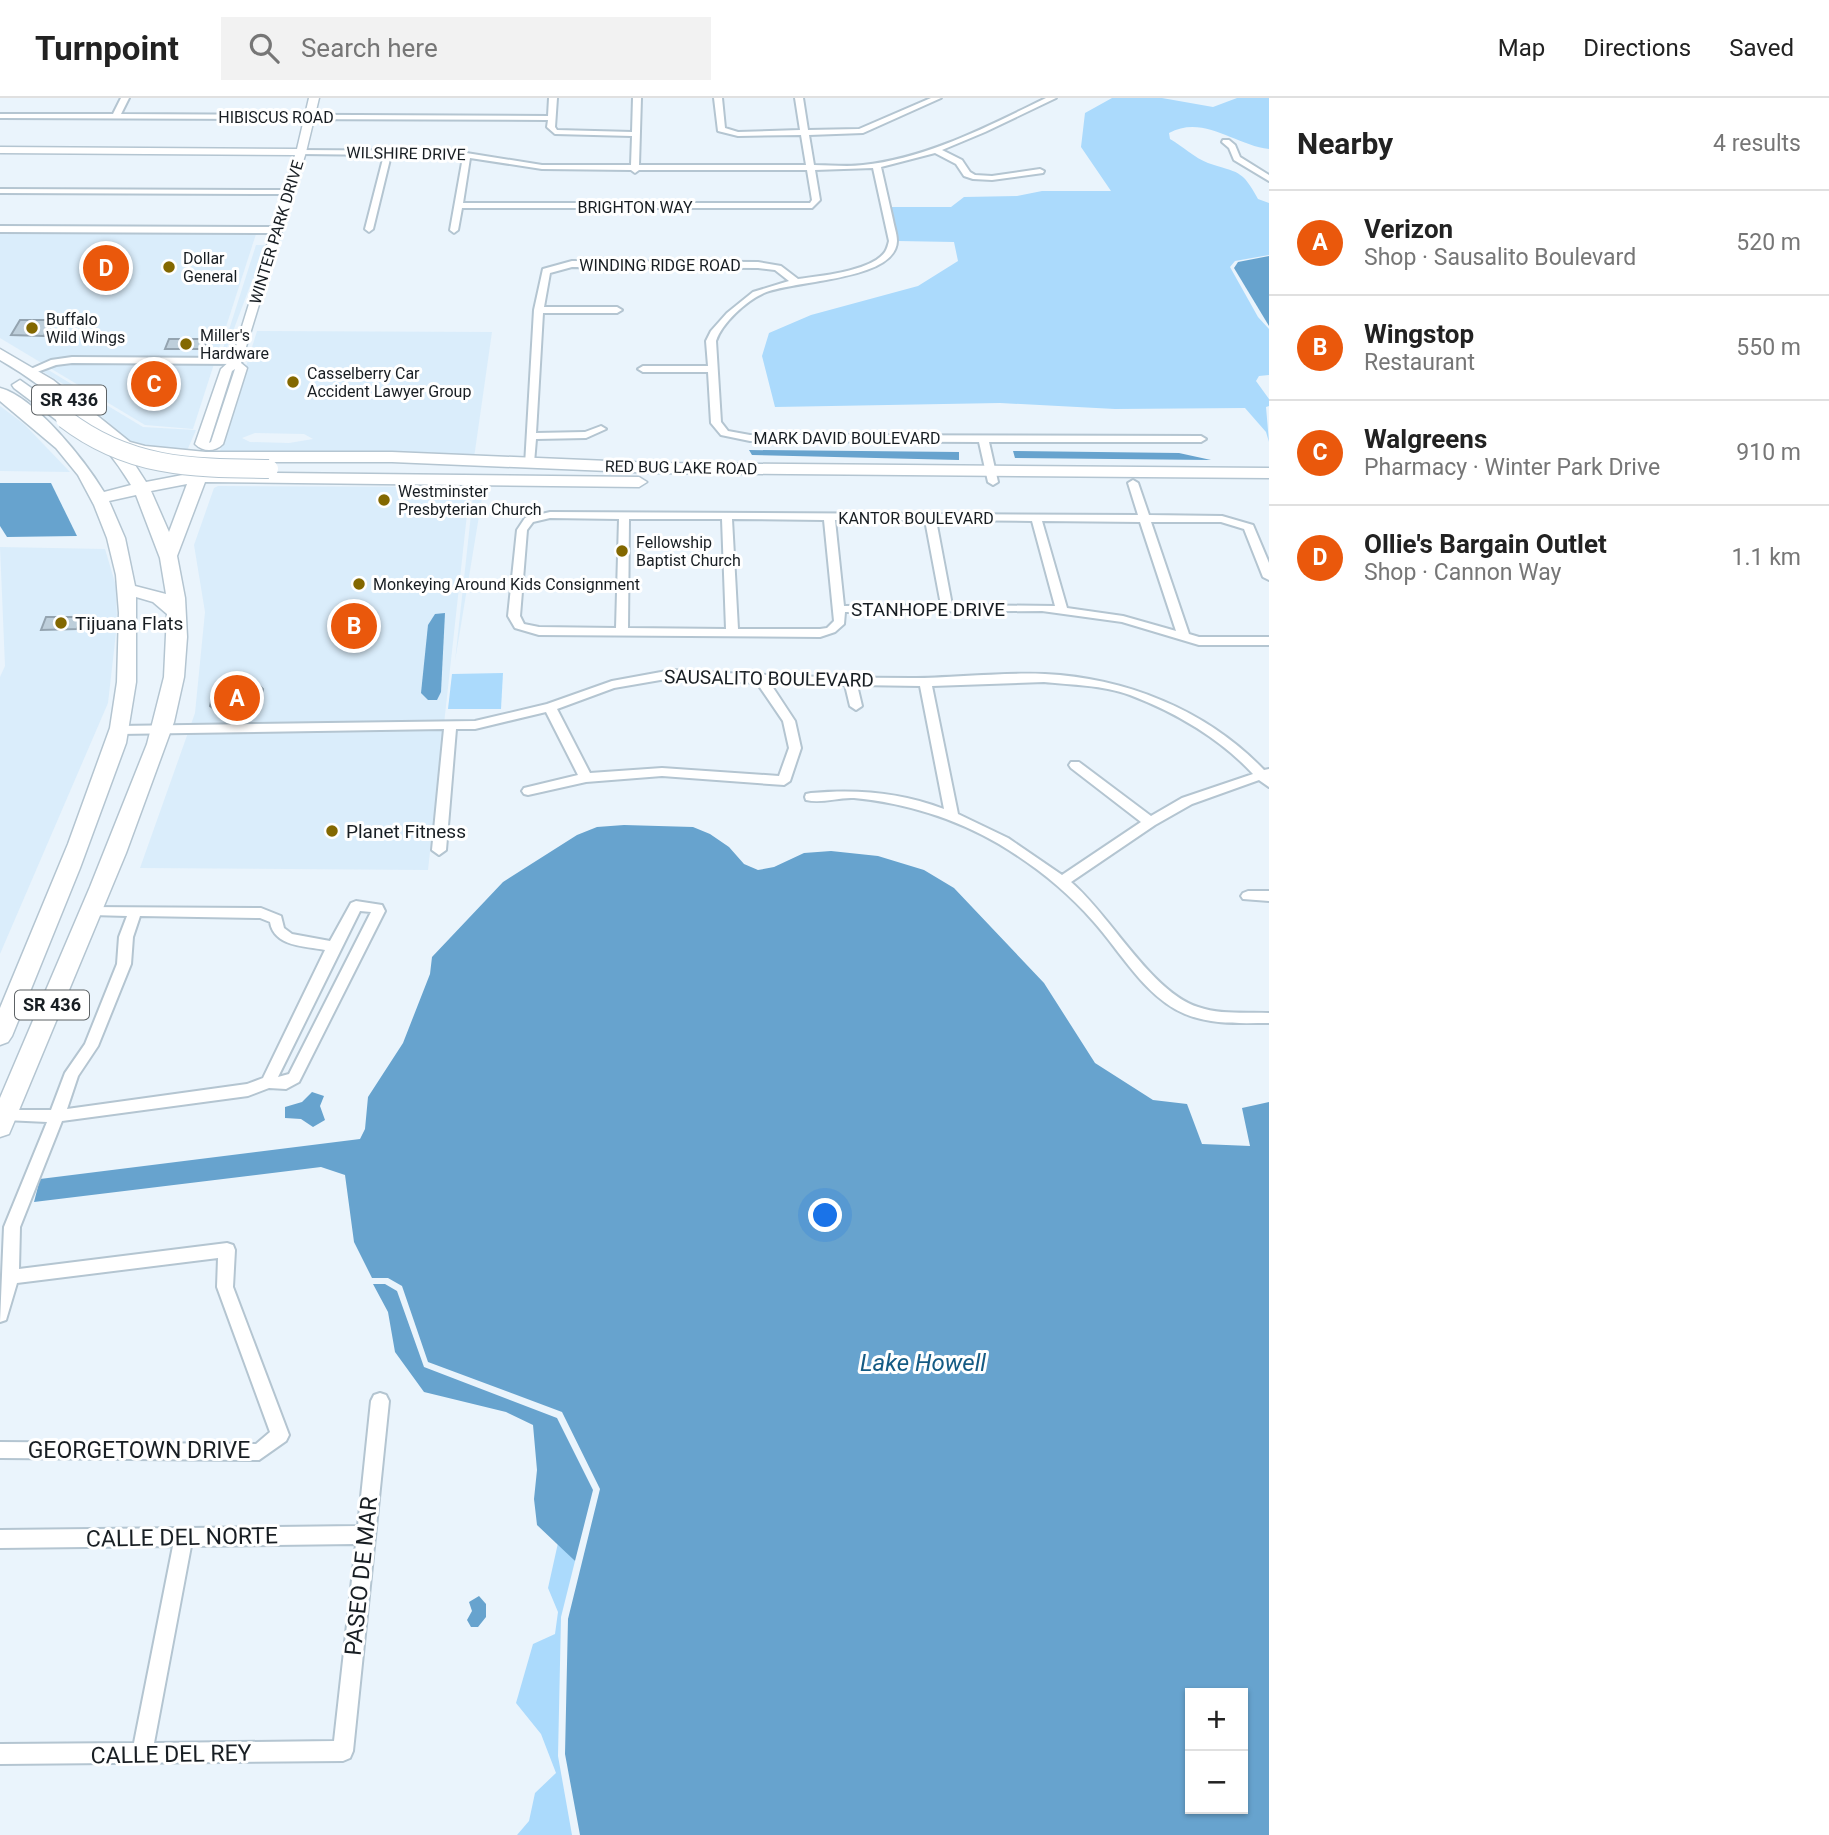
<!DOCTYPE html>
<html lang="en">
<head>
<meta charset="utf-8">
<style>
  :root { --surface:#fff; --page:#f2f2f2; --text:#222; --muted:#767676; --line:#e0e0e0; --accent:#ea580c }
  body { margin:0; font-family:Roboto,sans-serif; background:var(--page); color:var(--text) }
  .controls { position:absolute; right:21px; bottom:21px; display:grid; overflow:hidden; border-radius:0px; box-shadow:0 2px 5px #0004 }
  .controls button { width:63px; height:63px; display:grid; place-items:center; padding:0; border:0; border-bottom:2px solid var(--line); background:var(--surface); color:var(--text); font:35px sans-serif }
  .you { position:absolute; left:826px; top:1118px; width:24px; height:24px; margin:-18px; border:5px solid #fff; border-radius:50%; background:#1a73e8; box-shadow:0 0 0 10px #1a73e833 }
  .badge { display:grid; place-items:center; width:46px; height:46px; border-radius:50%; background:var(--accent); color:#fff; font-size:23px; font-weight:700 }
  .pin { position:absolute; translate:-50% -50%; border:4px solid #fff; box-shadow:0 2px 7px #0006 }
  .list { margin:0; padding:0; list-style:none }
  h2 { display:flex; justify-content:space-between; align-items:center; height:91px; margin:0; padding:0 28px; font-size:30px }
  h2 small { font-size:23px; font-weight:400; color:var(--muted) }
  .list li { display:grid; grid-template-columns:46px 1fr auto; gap:21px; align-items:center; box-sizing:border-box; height:105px; padding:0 28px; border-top:2px solid var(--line) }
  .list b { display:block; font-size:26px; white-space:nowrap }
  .list p { margin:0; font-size:23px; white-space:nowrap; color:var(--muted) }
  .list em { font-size:23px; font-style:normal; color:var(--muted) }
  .icon { flex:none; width:38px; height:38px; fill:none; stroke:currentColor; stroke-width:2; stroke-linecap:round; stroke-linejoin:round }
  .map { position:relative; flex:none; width:1269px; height:1737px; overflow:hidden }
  header { display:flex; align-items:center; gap:42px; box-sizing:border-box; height:98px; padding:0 35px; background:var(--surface); border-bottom:2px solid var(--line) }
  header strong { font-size:33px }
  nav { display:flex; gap:38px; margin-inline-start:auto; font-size:24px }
  .search { width:490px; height:63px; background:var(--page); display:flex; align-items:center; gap:18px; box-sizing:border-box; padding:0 24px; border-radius:0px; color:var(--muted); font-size:26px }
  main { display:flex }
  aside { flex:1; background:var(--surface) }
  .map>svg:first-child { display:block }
  .built { fill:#daedfb; fill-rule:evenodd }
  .green { fill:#abdafc }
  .water { fill:#67a3ce; fill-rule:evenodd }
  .building { fill:#becfdb; stroke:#94a4b0; stroke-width:2 }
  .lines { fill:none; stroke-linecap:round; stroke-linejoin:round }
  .minor-casing { stroke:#b4c5d1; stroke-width:4 }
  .tertiary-casing { stroke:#b4c5d1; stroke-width:3 }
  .primary-casing { stroke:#b4c5d1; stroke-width:3 }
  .minor { fill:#fff; fill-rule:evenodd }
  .tertiary { fill:#fff; fill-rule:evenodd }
  .primary { fill:#fff; fill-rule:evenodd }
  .primary-bridge-casing { stroke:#b4c5d1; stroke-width:20; stroke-linecap:butt }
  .primary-bridge { stroke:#fff; stroke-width:18 }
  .poi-dot { fill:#836800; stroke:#fff; stroke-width:2.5 }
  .labels { text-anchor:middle; stroke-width:6; stroke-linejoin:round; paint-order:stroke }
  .far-street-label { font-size:16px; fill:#181e23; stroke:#fff }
  .far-poi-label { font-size:16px; fill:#181e23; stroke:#fff; text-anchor:start }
  .shield { fill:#fff; stroke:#5d6265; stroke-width:2 }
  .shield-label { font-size:18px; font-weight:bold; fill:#181e23 }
  .street-label { font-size:19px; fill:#181e23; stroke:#fff }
  .poi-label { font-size:19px; fill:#181e23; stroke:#fff; text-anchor:start }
  .near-street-label { font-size:23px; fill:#181e23; stroke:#fff }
  .near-water-label { font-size:24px; font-style:italic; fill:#145b84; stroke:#fff }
</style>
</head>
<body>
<header>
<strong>Turnpoint</strong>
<div class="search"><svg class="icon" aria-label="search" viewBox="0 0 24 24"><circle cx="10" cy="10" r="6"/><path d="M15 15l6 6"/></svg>Search here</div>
<nav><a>Map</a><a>Directions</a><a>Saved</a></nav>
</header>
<main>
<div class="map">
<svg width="1269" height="1737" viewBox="0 0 1269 1737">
  <rect width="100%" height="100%" fill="#eaf4fc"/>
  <g class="built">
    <polygon points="0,135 256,136 193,331 145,327 0,240"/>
    <polygon points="256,147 267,147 257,180 253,180 223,260 220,260"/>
    <path d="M257,233L492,234L474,360L219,356ZM255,335L304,336L313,341L289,345L250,344L242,340Z"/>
    <polygon points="45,270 143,329 196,332 186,355 132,346 73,292 40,272"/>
    <polygon points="0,308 24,326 70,374 0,373"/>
    <polygon points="218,388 470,389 428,772 140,770 195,615 205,514 194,447 214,390"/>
    <polygon points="474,388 484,388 455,563 474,389"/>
    <polygon points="0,449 105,451 116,488 117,526 108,605 0,856 0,579 5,568"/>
  </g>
  <g class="green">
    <path d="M1112,0H1162L1213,9L1237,0H1269V51C1235,47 1203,16 1169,35L1170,41C1182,48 1195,60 1208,65C1238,75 1242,71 1258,101L1269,105V157L1235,163L1230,169L1258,219L1269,231V277L1259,278L1256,283L1269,301V308L1266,309L1269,344L1266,334L1245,310L1115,311L1000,305L775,309L762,258L769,235L811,217L918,188L958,163L954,144L898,143L890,109H951L964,99L1017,98L1042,93H1111L1081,49L1085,15Z"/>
    <polygon points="503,575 501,611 448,611 452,576"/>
    <polygon points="558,1445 575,1463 561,1519 558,1658 572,1737 517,1737 529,1723 535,1695 556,1675 541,1636 516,1605 533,1546 555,1536 558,1514 548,1490"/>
  </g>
  <g class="water">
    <polygon points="1269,158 1269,228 1234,170 1238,164"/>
    <polygon points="749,352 959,354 959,362 752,357"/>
    <polygon points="1013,353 1179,355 1211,362 1015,360"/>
    <polygon points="0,385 51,385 77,438 7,439 0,428"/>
    <polygon points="445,515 441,594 437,602 428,602 421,595 428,527 435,516"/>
    <path d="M624,727L693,729L710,736L729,749L744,766L758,772L774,769L804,755L831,753L878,758L924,772L954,790L1044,885L1095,965L1153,1002L1187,1006L1202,1046L1250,1048L1242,1010L1269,1004V1737H580L565,1656L568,1521L600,1391L562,1314L428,1264L402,1188L388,1180H372L354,1144L345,1077L321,1069L34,1104L40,1081L360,1041L365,1031L368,999L403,945L430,876L432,859L503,784L577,737L597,729ZM1190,1595H1243V1711H1190Z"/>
    <polygon points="312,994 324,998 320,1008 325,1022 313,1029 301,1021 285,1020 285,1009 302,1004"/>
    <polygon points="373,1186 385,1186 397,1193 424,1269 557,1320 593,1392 575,1463 537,1427 534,1401 537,1372 533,1327 506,1314 424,1294 395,1254 388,1214"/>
    <polygon points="479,1498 486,1506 486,1519 478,1529 471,1529 467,1522 472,1513 469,1504"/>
  </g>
  <g class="building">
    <polygon points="20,222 52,222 44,238 11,237"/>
    <polygon points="169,241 207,241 204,251 165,251"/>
    <polygon points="46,519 81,519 77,531 41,532"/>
    <polygon points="219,587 260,588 263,591 259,608 256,612 214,611 210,608 214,590"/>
  </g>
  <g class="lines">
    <defs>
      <g id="minor">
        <path d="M121,0H129L121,16L548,18L549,0H557L555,29L557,32L632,34L633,0H641L639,67H806L801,37L738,38L718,33L714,0H722L725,30L738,34L800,32L795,0H803L808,32L859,31L931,0H941L863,35L809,37L814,67C830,67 847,69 863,67C928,60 988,28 1046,0H1056L985,34L942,52L962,62L970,74L975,77L992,78L1040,71L1044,73L1043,75L992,82L973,81L964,78L956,66L935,55L881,69C885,87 889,104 893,122C894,128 897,136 897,143C896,183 793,182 764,195C746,203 722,225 716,243L721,324L728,333L750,337L1201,338L1206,341L1201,344H989L998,384L993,387L988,384L979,344L750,343L721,337L711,325L708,274H643L638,271L643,268H708L706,243L711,233L727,215L753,194L789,183L775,172L758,170L572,169L550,175L544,209H617L622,212L617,215H543L536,335L585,334L601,328L606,331L586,340L536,341L534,365L525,367L534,212L543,171L572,163L758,164L781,168L798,181C820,178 872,173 885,154C887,151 888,147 889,143L873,70L815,72L820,102L812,110H462L458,132L454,135L450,132L463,59L391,57L373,131L369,134L365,131L384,57L301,56H298V52L454,53L542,67H631L632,38L555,36L547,29L548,22L0,20V16H113ZM470,60L542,71L631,72L635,75L639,72H807L812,102L810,105H463Z"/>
        <polygon points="1223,42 1229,42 1235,47 1240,59 1269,77 1269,83 1234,62 1229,50 1222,44"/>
        <polygon points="0,91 288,92 292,94 288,96 0,95"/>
        <polygon points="0,128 276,129 280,132 276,135 0,134"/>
        <polygon points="72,259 237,260 242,263 237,266 72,265 56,267 29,277 24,274 51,262"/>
        <path d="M1133,382L1138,385L1149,417L1222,418L1253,427L1269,465V482L1263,479L1244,431L1221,424H1151L1189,536L1199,539H1269V547H1199L1122,524L1042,513L845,514L844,526L835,534L820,539L539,537L515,530L508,518L517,432L525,420L550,414L1138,417L1128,385ZM550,420L619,421L616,530L539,529L524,526L520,518L527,432L533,424ZM629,421H722L726,531L628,530ZM732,421L824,422L834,523L827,530L820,531H738ZM835,422H925L941,507L844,508ZM936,422L1032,423L1055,508L952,507ZM1042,423L1140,424L1176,533L1123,518L1067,510Z"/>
        <path d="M672,572C752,577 831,580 911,580C955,580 1000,574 1045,576C1126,580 1207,612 1264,672L1269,671V689L1259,682L1192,706L1155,727L1071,784C1110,817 1151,894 1198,909C1221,917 1246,914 1269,915V925C1241,925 1212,927 1185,916C1145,899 1121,854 1093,823C1066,792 1034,767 999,746C954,720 906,705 854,700C838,699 822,706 806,702L805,699L806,696L811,695C857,691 900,694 944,711L920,588L857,587L862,608L856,612L850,608L845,587L770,585L795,623L801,650L790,683L784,687L662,678L586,684L528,697L524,696L522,693L524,690L578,677L546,614L475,631H456L446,752L439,757L432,752L444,631L119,636L113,632L119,628L475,623L547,606L612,583ZM672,580L757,585L783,623L789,650L779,678L662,670L590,675L557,611L614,590ZM1044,584C1072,587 1103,587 1130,597C1175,614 1221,641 1253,676L1182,700L1151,718L1079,664H1071L1069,667L1071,670L1141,724L1062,777L1008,740L958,716L932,588Z"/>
        <polygon points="1248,793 1269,793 1269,803 1243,801 1241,798 1243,795"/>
        <path d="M356,803L382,807L385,813L299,984L286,991L269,990L248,998L62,1023L20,1129L19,1171L227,1145L233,1147L235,1152L233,1189L289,1337L286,1343L259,1362L0,1360V1344L256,1346L270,1334L217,1189L218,1160L17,1185L6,1222L0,1224L4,1129L47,1024L5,1022L0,1020V1012H51L65,975L85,946L117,866L119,839L127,818L92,817L85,812L87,809L261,810L281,818L284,830L292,836L330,843L351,805ZM360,813L371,814L289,976L278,979ZM140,818L260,820L270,824C274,849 305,848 325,852L263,980L247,986L67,1011L78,978L98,948L131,866L133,839Z"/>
        <path d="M380,1295L386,1297L389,1303L353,1653L350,1660L343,1663L0,1666V1646L134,1645L173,1448L0,1450V1432L358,1428L371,1303L374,1297ZM356,1446L334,1643L154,1645L191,1448Z"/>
      </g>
      <path id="tertiary" d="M309,0H319L306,54L241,265L247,270L223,346C215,354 203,354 195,346L221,271L232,261L295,57L0,55V49L297,51ZM235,271L211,344L209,345L232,273Z"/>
      <g id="primary">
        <path d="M0,251L53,282L130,344L145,348L206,354H392L656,365L1269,370V380L656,375L392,364H206L144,358L126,353L146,384L198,374L639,379L647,384L639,389L205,384L177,458L185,500L187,539L184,579L174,624L126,755L12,1029L9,1036L0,1039V1000L90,789L147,646L164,579L167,516L153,504L136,499V584L126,645L80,770L12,938L8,944L0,947V910L68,746L110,630L117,584L119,515L116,477L107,440L94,407L78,377L56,350L0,303V290C35,299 86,364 104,394L131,387C98,333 55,294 0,262ZM187,386L169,434L151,393ZM136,397L160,460L166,496L135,488L125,440L109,403Z"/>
        <polygon points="20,282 71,318 71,324 59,324 14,290 12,287"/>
      </g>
    </defs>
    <use href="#minor" class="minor-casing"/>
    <use href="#tertiary" class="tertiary-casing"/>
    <use href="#primary" class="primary-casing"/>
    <use href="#minor" class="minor"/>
    <use href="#tertiary" class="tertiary"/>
    <use href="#primary" class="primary"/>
    <defs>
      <path id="primary-bridge" d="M65,321C129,370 191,370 269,371"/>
    </defs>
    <use href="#primary-bridge" class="primary-bridge-casing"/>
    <use href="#primary-bridge" class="primary-bridge"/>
  </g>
  <g class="poi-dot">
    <circle cx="169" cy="169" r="7"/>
    <circle cx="32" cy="230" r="7"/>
    <circle cx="186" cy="246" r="7"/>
    <circle cx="293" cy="284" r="7"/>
    <circle cx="384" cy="402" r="7"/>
    <circle cx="622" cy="453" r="7"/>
    <circle cx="359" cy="486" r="7"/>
    <circle cx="61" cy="525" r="7"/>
    <circle cx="332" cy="733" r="7"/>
  </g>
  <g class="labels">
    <g class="far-street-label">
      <text x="276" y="25">HIBISCUS ROAD</text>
      <text transform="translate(406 55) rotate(1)" y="6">WILSHIRE DRIVE</text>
      <text x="635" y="115">BRIGHTON WAY</text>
      <text transform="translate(276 134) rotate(-73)" y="6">WINTER PARK DRIVE</text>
      <text x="660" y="173">WINDING RIDGE ROAD</text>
      <text x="847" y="346">MARK DAVID BOULEVARD</text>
      <text transform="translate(681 369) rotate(1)" y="6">RED BUG LAKE ROAD</text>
      <text x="916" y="426">KANTOR BOULEVARD</text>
    </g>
    <g class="far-poi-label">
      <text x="183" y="166">Dollar<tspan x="183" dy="18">General</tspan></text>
      <text x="46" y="227">Buffalo<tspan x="46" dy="18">Wild Wings</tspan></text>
      <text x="200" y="243">Miller's<tspan x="200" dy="18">Hardware</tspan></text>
      <text x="307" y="281">Casselberry Car<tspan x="307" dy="18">Accident Lawyer Group</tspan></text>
      <text x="398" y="399">Westminster<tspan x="398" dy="18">Presbyterian Church</tspan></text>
      <text x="636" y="450">Fellowship<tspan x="636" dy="18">Baptist Church</tspan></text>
      <text x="373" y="492">Monkeying Around Kids Consignment</text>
    </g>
    <g class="shield">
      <rect x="32" y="287.5" width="74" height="29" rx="5"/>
      <rect x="15" y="892.5" width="74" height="29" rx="5"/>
    </g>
    <g class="shield-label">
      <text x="69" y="308">SR 436</text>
      <text x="52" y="913">SR 436</text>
    </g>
    <g class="street-label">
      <text x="928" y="518">STANHOPE DRIVE</text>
      <text transform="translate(769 580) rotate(1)" y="7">SAUSALITO BOULEVARD</text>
    </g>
    <g class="poi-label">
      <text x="75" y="532">Tijuana Flats</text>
      <text x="346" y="740">Planet Fitness</text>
    </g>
    <g class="near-street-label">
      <text x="139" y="1360">GEORGETOWN DRIVE</text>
      <text transform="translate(182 1439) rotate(-1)" y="8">CALLE DEL NORTE</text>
      <text transform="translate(361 1478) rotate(-84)" y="8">PASEO DE MAR</text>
      <text transform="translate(171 1656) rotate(-1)" y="8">CALLE DEL REY</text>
    </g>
    <g class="near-water-label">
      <text x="923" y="1273">Lake Howell</text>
    </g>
  </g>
</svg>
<div class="controls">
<button>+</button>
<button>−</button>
</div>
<div class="you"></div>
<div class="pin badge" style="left:237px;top:600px">A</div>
<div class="pin badge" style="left:354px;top:528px">B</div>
<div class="pin badge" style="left:154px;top:286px">C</div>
<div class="pin badge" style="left:106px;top:170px">D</div>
</div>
<aside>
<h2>Nearby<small>4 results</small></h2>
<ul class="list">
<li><span class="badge">A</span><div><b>Verizon</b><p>Shop · Sausalito Boulevard</p></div><em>520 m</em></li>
<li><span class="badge">B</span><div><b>Wingstop</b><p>Restaurant</p></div><em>550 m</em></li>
<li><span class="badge">C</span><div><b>Walgreens</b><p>Pharmacy · Winter Park Drive</p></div><em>910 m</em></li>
<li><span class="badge">D</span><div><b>Ollie's Bargain Outlet</b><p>Shop · Cannon Way</p></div><em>1.1 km</em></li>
</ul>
</aside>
</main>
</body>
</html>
